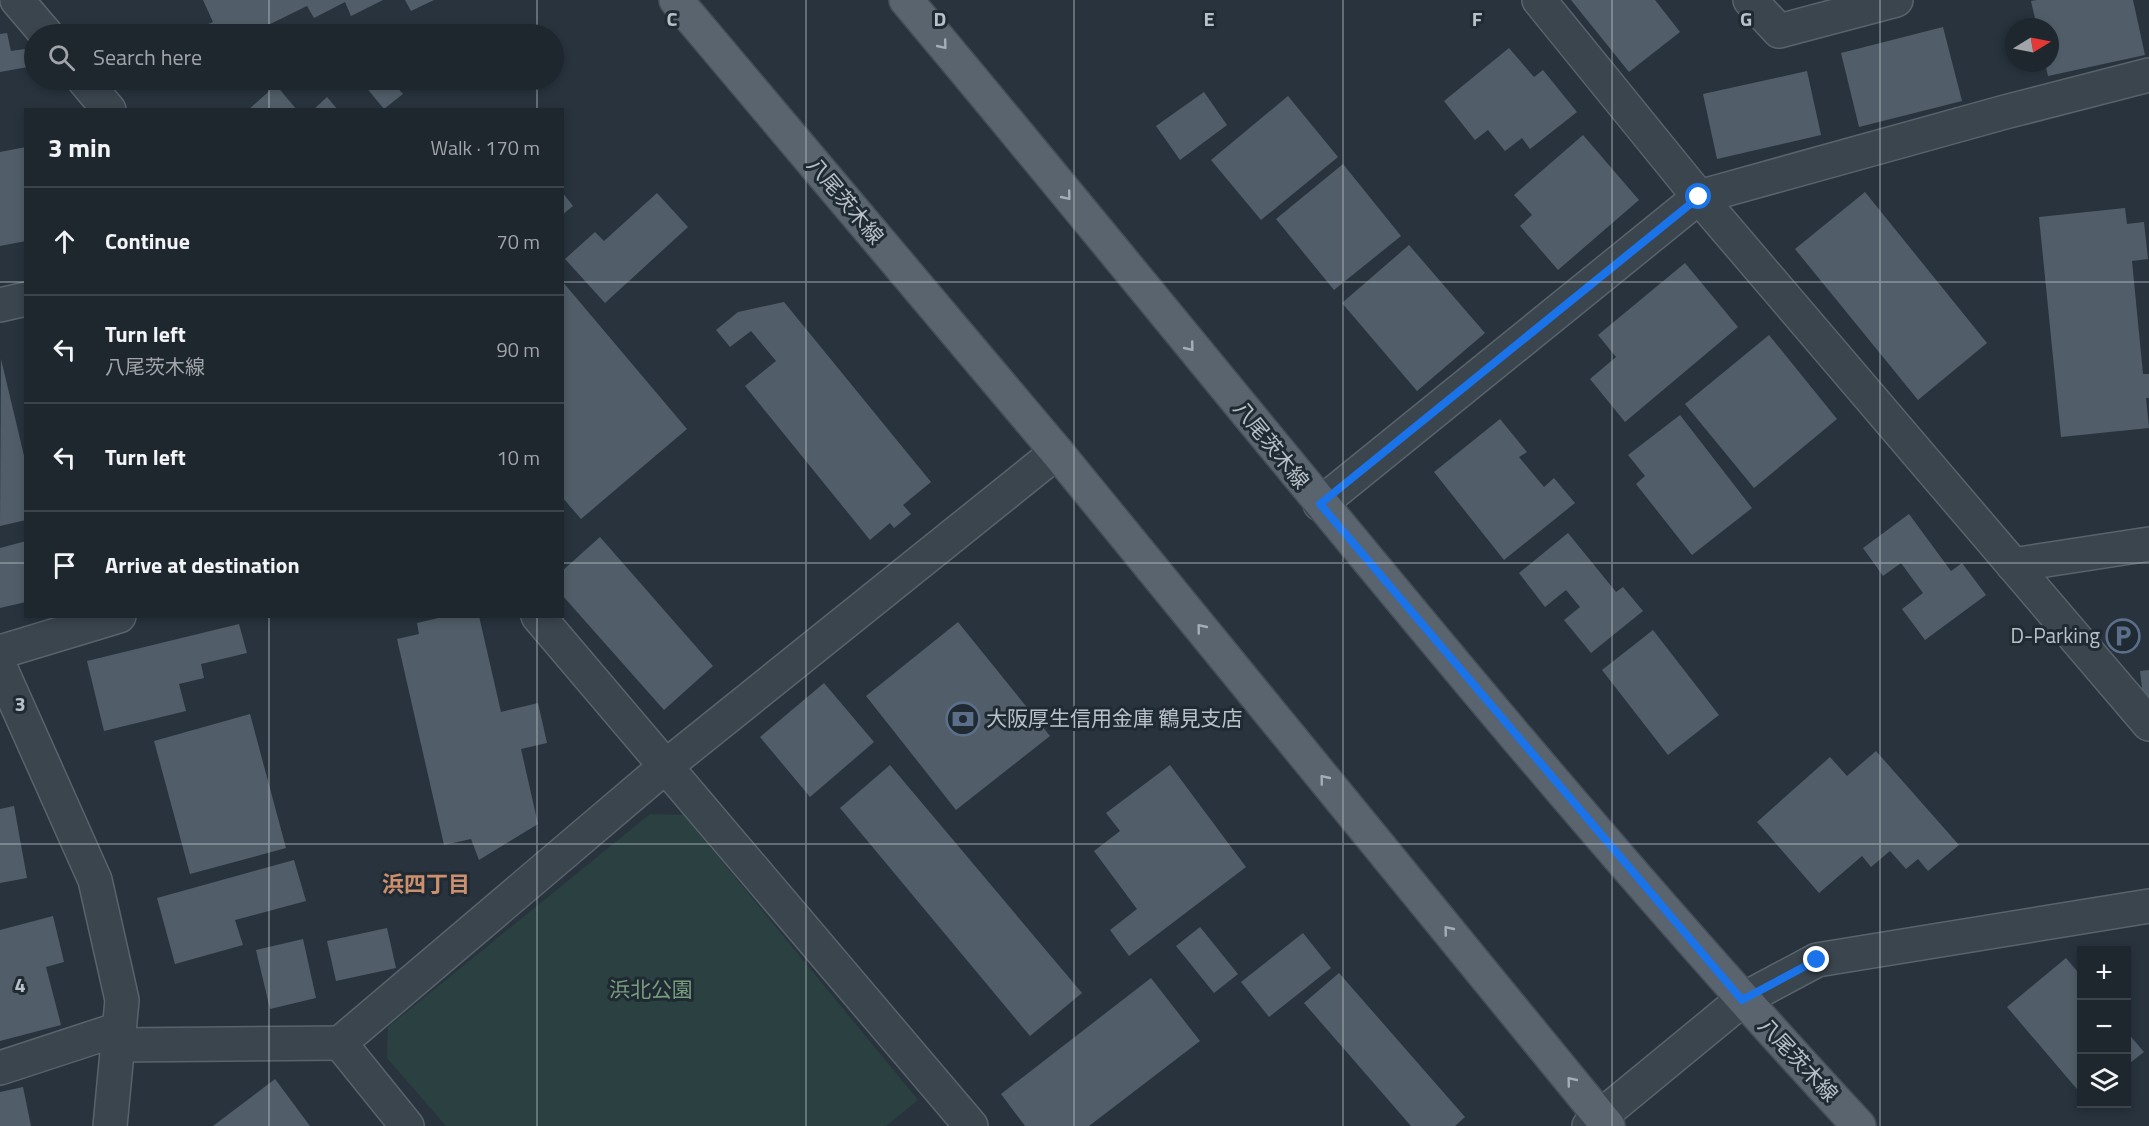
<!DOCTYPE html>
<html lang="en">
<head>
<meta charset="utf-8">
<style>
  :root { --surface:#1e262e; --page:#2b323a; --text:#f1f3f6; --muted:#a1a5aa; --line:#3c434a }
  body { margin:0; font-family:"Titillium Web","Noto Sans JP",sans-serif; background:var(--page); color:var(--text) }
  .controls { position:absolute; right:18px; bottom:18px; display:grid; overflow:hidden; border-radius:0px; box-shadow:0 3px 9px #0003 }
  .controls button { width:54px; height:54px; display:grid; place-items:center; padding:0; border:0; border-bottom:2px solid var(--line); background:var(--surface); color:var(--text); font:30px sans-serif }
  .compass { position:absolute; left:2005px; top:18px; width:54px; height:54px; border-radius:50%; background:var(--surface); box-shadow:0 3px 9px #0003; rotate:80deg }
  .stop { position:absolute; width:18px; height:18px; margin:-14px; border:4px solid #1a73e8; border-radius:50%; background:#fff }
  .stop.end { background:#1a73e8; border-color:#fff; box-shadow:0 2px 6px #0008 }
  .list { margin:0; padding:0; list-style:none }
  h2 { display:flex; justify-content:space-between; align-items:center; height:78px; margin:0; padding:0 24px; font-size:26px }
  h2 small { font-size:20px; font-weight:400; color:var(--muted) }
  .list li { display:grid; grid-template-columns:39px 1fr auto; gap:18px; align-items:center; box-sizing:border-box; height:108px; padding:0 24px; border-top:2px solid var(--line) }
  .list b { display:block; font-size:22px; white-space:nowrap }
  .list p { margin:0; font-size:20px; white-space:nowrap; color:var(--muted) }
  .list em { font-size:20px; font-style:normal; color:var(--muted) }
  .icon { flex:none; width:33px; height:33px; fill:none; stroke:currentColor; stroke-width:2; stroke-linecap:round; stroke-linejoin:round }
  .map { position:relative; flex:none; width:2149px; height:1126px; overflow:hidden }
  .search { position:absolute; background:var(--surface); box-shadow:0 3px 9px #0003; left:24px; top:24px; width:540px; height:66px; display:flex; align-items:center; gap:15px; box-sizing:border-box; padding:0 21px; border-radius:33px; color:var(--muted); font-size:22px }
  .panel { position:absolute; background:var(--surface); box-shadow:0 3px 9px #0003; left:24px; top:108px; width:540px; height:510px; border-radius:0px }
  .map>svg:first-child { display:block }
  .green { fill:#2b4040 }
  .building { fill:#515e69 }
  .lines { fill:none; stroke-linecap:round; stroke-linejoin:round }
  .minor-casing { stroke:#59636c; stroke-width:36 }
  .major-casing { stroke:#454e57; stroke-width:36 }
  .minor { stroke:#3b454e; stroke-width:33 }
  .major { stroke:#5a646e; stroke-width:33 }
  .oneway { stroke:#a5aeb7 }
  .route { stroke:#1a73e8; stroke-width:8 }
  .grid { fill:none; stroke:#b8c0c9; stroke-width:1.5; stroke-opacity:0.55 }
  .labels { text-anchor:middle; stroke-width:6; stroke-linejoin:round; paint-order:stroke }
  .street-label { font-size:21px; fill:#b8c0c9; stroke:#202a33 }
  .poi-label { font-size:21px; fill:#b8c0c9; stroke:#202a33; text-anchor:end }
  .park-label { font-size:21px; fill:#789d7e; stroke:#202a33 }
  .neighbourhood-label { font-size:22px; font-weight:bold; fill:#cc906f; stroke:#202a33 }
  .grid-label { font-size:20px; text-anchor:middle; font-weight:bold; fill:#b8c0c9; stroke:#202a33; stroke-width:6; stroke-linejoin:round; paint-order:stroke }
</style>
</head>
<body>
<div class="map">
<svg width="2149" height="1126" viewBox="0 0 2149 1126">
  <rect width="100%" height="100%" fill="#28333e"/>
  <polygon class="green" points="650,814 684,815 918,1100 886,1126 446,1126 387,1058 388,1027"/>
  <g class="building">
    <polygon points="203,0 383,0 351,16 345,2 314,18 307,6 250,34 202,34 199,28 213,22"/>
    <polygon points="405,0 434,0 411,11"/>
    <polygon points="1571,0 1655,0 1680,32 1629,72"/>
    <polygon points="2037,0 2133,0 2145,55 2048,76 2045,63 2050,63 2050,27 2037,27 2031,1"/>
    <polygon points="1943,27 1962,101 1859,127 1841,53"/>
    <polygon points="7,33 11,51 25,49 28,67 0,72 0,34"/>
    <polygon points="1509,48 1534,77 1543,70 1577,112 1530,149 1522,138 1505,151 1488,130 1475,140 1444,101"/>
    <polygon points="1807,71 1821,135 1717,159 1703,94"/>
    <polygon points="360,80 390,80 403,94 384,109"/>
    <polygon points="276,85 297,110 248,110"/>
    <polygon points="1204,92 1227,125 1180,160 1156,126"/>
    <polygon points="1288,96 1338,157 1261,220 1211,160"/>
    <polygon points="327,97 338,110 313,110"/>
    <polygon points="1583,135 1639,200 1558,270 1520,226 1532,215 1514,195"/>
    <polygon points="26,147 26,241 0,246 0,152"/>
    <polygon points="1343,164 1401,236 1334,290 1276,219"/>
    <polygon points="562,192 573,206 562,215"/>
    <polygon points="1865,192 1987,343 1918,400 1795,249"/>
    <polygon points="657,193 688,227 605,303 565,259 595,232 604,241"/>
    <polygon points="2125,208 2127,224 2144,222 2148,259 2132,261 2143,374 2149,374 2149,398 2146,398 2149,428 2061,437 2039,217"/>
    <polygon points="1409,245 1485,333 1417,391 1342,303"/>
    <polygon points="1685,263 1738,327 1625,422 1590,379 1616,357 1598,335"/>
    <polygon points="562,281 687,429 581,519 562,497"/>
    <polygon points="784,302 931,482 903,505 911,514 894,528 890,523 870,540 745,386 776,361 751,331 730,347 716,330 738,312"/>
    <polygon points="1769,335 1837,419 1754,488 1685,404"/>
    <polygon points="1,359 26,464 26,520 0,526"/>
    <polygon points="1680,415 1752,508 1692,555 1636,484 1645,476 1628,455"/>
    <polygon points="1500,419 1527,452 1519,457 1544,487 1554,478 1575,503 1504,560 1434,472"/>
    <polygon points="1909,514 1951,571 1962,563 1986,595 1925,640 1902,609 1923,593 1901,563 1883,576 1863,548"/>
    <polygon points="1568,533 1616,592 1623,587 1643,611 1591,653 1564,620 1580,607 1566,590 1545,607 1519,573"/>
    <polygon points="600,537 713,666 664,710 562,595 562,571"/>
    <polygon points="26,541 26,602 0,608 0,548"/>
    <polygon points="447,616 479,616 501,712 538,703 547,743 521,749 538,824 479,860 471,839 444,845 397,639 419,634 417,623"/>
    <polygon points="958,622 1050,736 956,810 866,696"/>
    <polygon points="239,624 247,653 201,664 204,678 179,684 186,711 104,731 87,661"/>
    <polygon points="1653,630 1719,715 1668,755 1602,670"/>
    <polygon points="2149,670 2149,696 2143,696 2140,671"/>
    <polygon points="824,683 874,742 810,797 760,737"/>
    <polygon points="250,714 286,848 190,874 154,741"/>
    <polygon points="1876,751 1959,845 1928,871 1918,859 1906,869 1890,851 1871,867 1862,856 1819,893 1757,822 1830,757 1847,776"/>
    <polygon points="890,765 1082,993 1030,1036 840,808"/>
    <polygon points="1170,765 1246,867 1129,956 1110,930 1137,909 1094,851 1120,831 1106,813"/>
    <polygon points="14,806 27,878 0,883 0,809"/>
    <polygon points="294,860 306,901 235,920 243,945 175,964 157,898"/>
    <polygon points="53,916 64,962 46,967 61,1025 0,1041 0,930"/>
    <polygon points="1200,927 1238,974 1214,993 1176,946"/>
    <polygon points="387,928 396,968 336,981 327,941"/>
    <polygon points="1303,933 1331,968 1269,1017 1241,982"/>
    <polygon points="303,939 316,998 270,1009 256,950"/>
    <polygon points="2066,958 2082,977 2082,1095 2007,1007"/>
    <polygon points="1339,973 1465,1117 1455,1126 1411,1126 1304,1003"/>
    <polygon points="1151,978 1200,1041 1089,1126 1025,1126 1001,1094"/>
    <polygon points="2126,1031 2144,1052 2126,1066"/>
    <polygon points="275,1079 310,1126 213,1126"/>
    <polygon points="23,1087 31,1126 0,1126 0,1092"/>
  </g>
  <g class="lines">
    <defs>
      <g id="minor">
        <polyline points="17,0 46,34"/>
        <polyline points="1539,0 1699,197 2149,724"/>
        <polyline points="1750,0 1779,31 1896,0"/>
        <polyline points="84,80 109,110"/>
        <polyline points="0,305 26,299"/>
        <polyline points="1320,504 1699,197 2005,112 2149,75"/>
        <polyline points="2013,565 2149,544"/>
        <polyline points="538,616 971,1126"/>
        <polyline points="0,652 119,616"/>
        <polyline points="0,667 95,880 122,1000 110,1126"/>
        <polyline points="118,1045 340,1043"/>
        <polyline points="0,1068 119,1029"/>
        <polyline points="407,1126 340,1043 666,766 1057,452"/>
        <polyline points="1589,1126 1742,1000 1817,960 2149,906"/>
      </g>
      <g id="major">
        <polyline points="676,0 1057,452 1608,1126"/>
        <path d="M906,0C1222,376 1524,765 1859,1126"/>
      </g>
    </defs>
    <use href="#minor" class="minor-casing"/>
    <use href="#major" class="major-casing"/>
    <use href="#minor" class="minor"/>
    <use href="#major" class="major"/>
  </g>
  <defs><path id="oneway-chevron" d="M-2-3.5L2.5 0L-2 3.5" fill="none" stroke-width="1.6" stroke-linecap="round" stroke-linejoin="round" transform="scale(1.5)"/></defs>
  <g class="oneway">
    <use href="#oneway-chevron" transform="translate(943 45) rotate(51)"/>
    <use href="#oneway-chevron" transform="translate(1067 196) rotate(51)"/>
    <use href="#oneway-chevron" transform="translate(1190 347) rotate(51)"/>
    <use href="#oneway-chevron" transform="translate(1201 628) rotate(-129)"/>
    <use href="#oneway-chevron" transform="translate(1324 779) rotate(-129)"/>
    <use href="#oneway-chevron" transform="translate(1448 930) rotate(-129)"/>
    <use href="#oneway-chevron" transform="translate(1571 1081) rotate(-129)"/>
  </g>
  <g class="lines">
    <polyline class="route" points="1699,197 1320,504 1742,1000 1817,960"/>
  </g>
  <path class="grid" d="M269,0V34M537,0V34M806,0V1126M1074,0V1126M1343,0V1126M1612,0V1126M1880,0V1126M269,80V110M537,80V110M0,282H26M562,282H2149M0,563H26M562,563H2149M269,616V1126M537,616V1126M0,844H2149"/>
  <defs>
    <symbol id="parking-ring" viewBox="-11 -11 22 22"><circle r="9.5" fill="#202a33" stroke="#5c6f8a" stroke-width="1.5"/><path d="M-3.5-5.5H1a3.5 3.5 0 0 1 0 7H-1V5.5H-3.5ZM-1-3.4V-.6H.8a1.4 1.4 0 0 0 0-2.8Z" fill="#5c6f8a"/></symbol>
    <symbol id="bank-ring" viewBox="-11 -11 22 22"><circle r="9.5" fill="#202a33" stroke="#5c6f8a" stroke-width="1.5"/><path d="M-6-4H6V4H-6ZM0-2.3a2.3 2.3 0 1 0 0 4.6a2.3 2.3 0 1 0 0-4.6Z" fill="#5c6f8a"/></symbol>
  </defs>
  <g fill-rule="evenodd">
    <use href="#parking-ring" x="2104" y="617" width="38" height="38"/>
    <use href="#bank-ring" x="944" y="700" width="38" height="38"/>
  </g>
  <g class="labels">
    <g class="street-label">
      <text transform="translate(845 201) rotate(50)" y="7">八尾茨木線</text>
      <text transform="translate(1271 445) rotate(51)" y="7">八尾茨木線</text>
      <text transform="translate(1798 1060) rotate(47)" y="7">八尾茨木線</text>
    </g>
    <g class="poi-label">
      <text x="2100" y="643">D-Parking</text>
      <text x="986" y="726" text-anchor="start">大阪厚生信用金庫 鶴見支店</text>
    </g>
    <g class="park-label">
      <text x="651" y="997">浜北公園</text>
    </g>
    <g class="neighbourhood-label">
      <text x="426" y="892">浜四丁目</text>
    </g>
  </g>
  <g class="grid-label">
    <text x="672" y="26">C</text>
    <text x="940" y="26">D</text>
    <text x="1209" y="26">E</text>
    <text x="1477" y="26">F</text>
    <text x="1746" y="26">G</text>
    <text x="20" y="711">3</text>
    <text x="20" y="992">4</text>
  </g>
</svg>
<div class="controls">
<button>+</button>
<button>−</button>
<button><svg class="icon" aria-label="layers" viewBox="0 0 24 24"><path d="M12 4l9 5-9 5-9-5zM3 14l9 5 9-5"/></svg></button>
</div>
<svg class="compass" viewBox="-18 -18 36 36"><path d="M0-13l5 13h-10z" fill="#e53935"/><path d="M0 13l5-13h-10z" fill="#a1a5aa"/></svg>
<div class="stop" style="left:1699px;top:197px"></div>
<div class="stop end" style="left:1817px;top:960px"></div>
<div class="search"><svg class="icon" aria-label="search" viewBox="0 0 24 24"><circle cx="10" cy="10" r="6"/><path d="M15 15l6 6"/></svg>Search here</div>
<section class="panel">
<h2>3 min<small>Walk · 170 m</small></h2>
<ul class="list">
<li><svg class="icon" aria-label="ahead" viewBox="0 0 24 24"><path d="M12 20V5M6 11l6-6 6 6"/></svg><div><b>Continue</b></div><em>70 m</em></li>
<li><svg class="icon" aria-label="left" viewBox="0 0 24 24"><path d="M17 20v-9H6M10 6l-5 5 5 5"/></svg><div><b>Turn left</b><p>八尾茨木線</p></div><em>90 m</em></li>
<li><svg class="icon" aria-label="left" viewBox="0 0 24 24"><path d="M17 20v-9H6M10 6l-5 5 5 5"/></svg><div><b>Turn left</b></div><em>10 m</em></li>
<li><svg class="icon" aria-label="arrive" viewBox="0 0 24 24"><path d="M6 21V4h12l-3 4 3 4H6"/></svg><div><b>Arrive at destination</b></div></li>
</ul>
</section>
</div>
</body>
</html>
